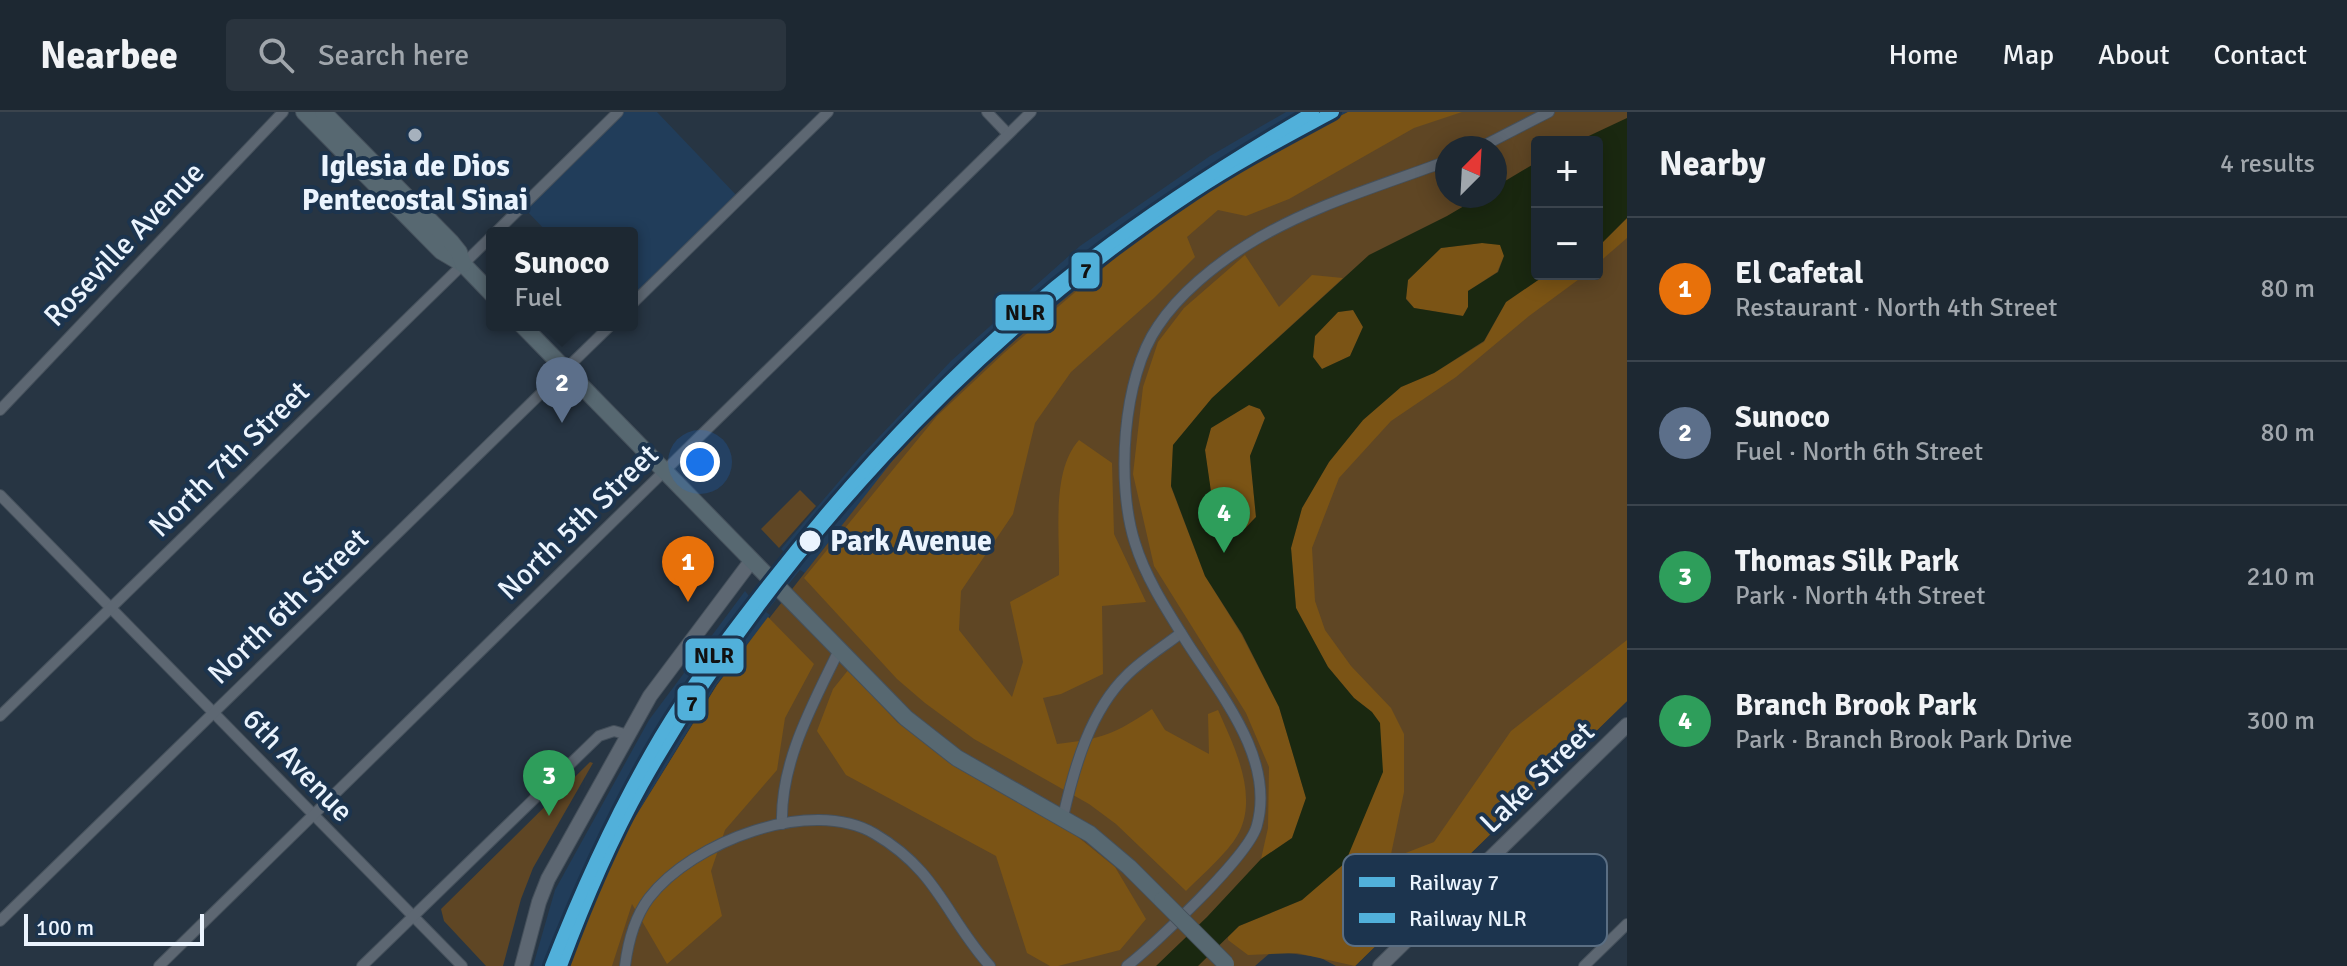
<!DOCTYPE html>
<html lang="en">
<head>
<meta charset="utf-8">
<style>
  :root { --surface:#1d2832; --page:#2a343e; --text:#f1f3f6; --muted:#a0a6ac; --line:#3b444d; --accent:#a6b1bd }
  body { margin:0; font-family:Signika,sans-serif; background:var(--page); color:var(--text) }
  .controls { position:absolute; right:24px; top:24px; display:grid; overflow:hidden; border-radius:8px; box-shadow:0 4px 20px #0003 }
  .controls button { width:72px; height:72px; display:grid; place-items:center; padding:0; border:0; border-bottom:2px solid var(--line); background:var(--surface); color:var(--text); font:40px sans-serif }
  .compass { position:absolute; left:1435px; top:24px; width:72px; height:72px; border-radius:50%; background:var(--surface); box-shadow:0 4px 20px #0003; rotate:24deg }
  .scale { position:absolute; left:24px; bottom:20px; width:180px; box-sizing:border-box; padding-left:8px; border:4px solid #ebf4fe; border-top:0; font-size:22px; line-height:28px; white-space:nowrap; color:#ebf4fe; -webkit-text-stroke:6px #1c344e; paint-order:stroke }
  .you { position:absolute; left:700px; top:350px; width:28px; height:28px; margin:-20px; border:6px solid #fff; border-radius:50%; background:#1a73e8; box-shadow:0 0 0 12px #1a73e833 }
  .badge { display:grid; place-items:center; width:52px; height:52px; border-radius:50%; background:var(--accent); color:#fff; font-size:26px; font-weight:700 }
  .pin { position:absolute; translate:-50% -66px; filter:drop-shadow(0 2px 4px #0008) }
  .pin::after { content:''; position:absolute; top:42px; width:28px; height:24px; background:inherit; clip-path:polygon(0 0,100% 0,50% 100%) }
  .popup { position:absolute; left:486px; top:115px; width:152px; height:104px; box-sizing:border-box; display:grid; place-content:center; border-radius:8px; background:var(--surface); filter:drop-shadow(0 2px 6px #0005); font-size:26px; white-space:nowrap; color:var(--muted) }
  .popup b { font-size:30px; color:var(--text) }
  .popup::after { content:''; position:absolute; left:50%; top:100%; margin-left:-16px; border:16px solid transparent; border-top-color:var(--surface) }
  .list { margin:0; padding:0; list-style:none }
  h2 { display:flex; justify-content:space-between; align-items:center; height:104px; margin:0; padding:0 32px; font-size:34px }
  h2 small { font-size:26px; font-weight:400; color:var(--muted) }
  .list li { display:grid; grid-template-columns:52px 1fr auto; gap:24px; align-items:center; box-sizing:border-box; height:144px; padding:0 32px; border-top:2px solid var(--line) }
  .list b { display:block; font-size:30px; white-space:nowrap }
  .list p { margin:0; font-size:26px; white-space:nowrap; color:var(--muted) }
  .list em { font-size:26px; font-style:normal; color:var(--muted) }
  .icon { flex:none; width:44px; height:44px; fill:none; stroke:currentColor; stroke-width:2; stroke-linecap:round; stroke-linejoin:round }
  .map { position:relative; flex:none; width:1627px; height:854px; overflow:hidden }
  header { display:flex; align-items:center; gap:48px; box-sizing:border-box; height:112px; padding:0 40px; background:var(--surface); border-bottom:2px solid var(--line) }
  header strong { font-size:38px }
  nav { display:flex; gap:44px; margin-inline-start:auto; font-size:28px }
  .search { width:560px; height:72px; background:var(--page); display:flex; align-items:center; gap:20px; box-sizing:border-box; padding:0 28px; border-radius:8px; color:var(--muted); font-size:30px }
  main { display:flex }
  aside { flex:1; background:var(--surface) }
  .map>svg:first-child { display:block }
  .built { fill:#213d5a }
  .green { fill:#5f4624; fill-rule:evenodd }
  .forest { fill:#7b5415 }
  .water { fill:#1a2810; fill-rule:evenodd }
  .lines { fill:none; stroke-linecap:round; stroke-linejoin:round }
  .street-casing { stroke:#45505b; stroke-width:12 }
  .secondary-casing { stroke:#45505b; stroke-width:16 }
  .primary-casing { stroke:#45505b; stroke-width:18 }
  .street { stroke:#5d6772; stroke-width:10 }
  .secondary { stroke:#5d6772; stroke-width:14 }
  .primary { stroke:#576871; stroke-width:16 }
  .primary-bridge-casing { stroke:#45505b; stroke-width:18; stroke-linecap:butt }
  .primary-bridge { stroke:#576871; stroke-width:16 }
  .rail-1-casing { stroke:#1c344e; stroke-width:18 }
  .rail-2-casing { stroke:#1c344e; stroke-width:18 }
  .rail-1 { stroke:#51b0da; stroke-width:12 }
  .rail-2 { stroke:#51b0da; stroke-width:12 }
  .poi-dot { fill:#a6b1bd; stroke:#1c344e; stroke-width:3 }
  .stop-dot { fill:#ebf4fe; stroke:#1c344e; stroke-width:3 }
  .labels { text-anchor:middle; stroke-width:8; stroke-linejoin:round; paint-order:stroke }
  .poi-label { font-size:30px; font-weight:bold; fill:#ebf4fe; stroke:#1c344e }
  .street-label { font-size:30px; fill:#ebf4fe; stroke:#1c344e }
  .stop-label { font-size:30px; font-weight:bold; fill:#ebf4fe; stroke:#1c344e; text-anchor:start }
  .key { fill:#1c344e; stroke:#5a6e83; stroke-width:2 }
  .key-label { font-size:22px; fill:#ebf4fe }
  .line-badge { stroke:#1c344e; stroke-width:3 }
  .pale-badge-label { font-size:22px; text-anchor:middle; font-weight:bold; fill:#111 }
</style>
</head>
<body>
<header>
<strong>Nearbee</strong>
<div class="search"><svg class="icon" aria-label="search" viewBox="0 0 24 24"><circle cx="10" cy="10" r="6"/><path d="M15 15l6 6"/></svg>Search here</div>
<nav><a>Home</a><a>Map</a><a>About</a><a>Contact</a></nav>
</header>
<main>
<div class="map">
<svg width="1627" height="854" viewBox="0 0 1627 854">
  <rect width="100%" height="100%" fill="#273543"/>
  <g class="built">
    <polygon points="621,0 657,0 738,85 632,189 632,121 548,121 524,96"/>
    <polygon points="1286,0 1348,0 1257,47 1135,129 836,421 805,461 800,458 766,500 770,503 716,573 605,754 566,854 533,854 555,778 649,608 745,479 749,484 785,441 781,437 860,345 951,249 1080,134 1210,44"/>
  </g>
  <g class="green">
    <path d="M1348,0H1627V589L1355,854H1336L1319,845L1280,840L1270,841L1255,854H566L605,754L717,573L893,348L932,304L1002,238L1135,129L1257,47ZM1537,30H1597V162H1537ZM1447,36H1495V84H1447Z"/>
    <polygon points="800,378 816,394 779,436 761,417"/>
    <polygon points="590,650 593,651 533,756 521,787 503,854 486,854 444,809 441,797"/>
  </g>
  <g class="forest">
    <path d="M1348,0H1462L1414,16L1289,87L1246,104L1218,98L1187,125L1195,145L1154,186L1071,260L1035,311L1013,402L961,479L959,518L1012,585L1023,550L1010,490L1059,463C1060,422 1051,359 1079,328L1112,351L1114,422L1146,490L1102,494L1103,562L1061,582L1043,586L1057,632C1102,627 1115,622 1152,597L1165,618L1209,642L1208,602L1218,598C1234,634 1260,685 1237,724C1228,740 1200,765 1186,779L1116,712L1089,692L974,627L925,591L897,567L804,466L937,304L1004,241L1135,129L1257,47Z"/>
    <polygon points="1627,106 1627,126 1597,152 1597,136"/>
    <polygon points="1482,131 1500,132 1504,144 1497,160 1468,179 1468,195 1463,204 1414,196 1406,186 1408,168 1441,136"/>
    <polygon points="1245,143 1279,195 1312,163 1343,166 1212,286 1173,333 1171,375 1205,464 1241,522 1279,595 1306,686 1292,726 1261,747 1268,716 1269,655 1246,601 1154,454 1133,362 1143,275 1158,230 1184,196"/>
    <polygon points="1547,162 1586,162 1529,204 1456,265 1391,309 1339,366 1312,436 1315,489 1325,518 1351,554 1391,596 1404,622 1404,680 1390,747 1434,730 1511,619 1627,528 1627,589 1355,854 1297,841 1248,843 1228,828 1228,825 1239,814 1302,788 1372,600 1354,586 1328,555 1296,496 1291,436 1302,396 1329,350 1363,308 1401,275 1434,261 1484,230 1506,190"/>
    <polygon points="1354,198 1363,215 1350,244 1322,257 1313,245 1315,224 1338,200"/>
    <path d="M1249,293L1260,297L1265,306L1250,344L1256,405C1241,421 1239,427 1216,421L1205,338L1211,316Z"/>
    <polygon points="768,505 814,552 785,606 777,658 725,718 711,759 722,804 667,852 632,792 612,854 566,854 605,754 717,573"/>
    <polygon points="849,557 897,610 949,648 1052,704 1115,755 1146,807 1120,838 1058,854 1050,854 1027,841 996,744 846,663 817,619 833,577"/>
  </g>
  <g class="water">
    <polygon points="1627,6 1627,106 1597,136 1597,30 1576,30"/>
    <path d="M1537,50V162H1547L1506,190L1484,229L1434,261L1401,275L1363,308L1329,350L1302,396L1291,436L1296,496L1328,555L1354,586L1372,600L1380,611L1383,660L1345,751L1302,788L1239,814L1198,854H1156L1207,805L1261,747L1292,726L1306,686L1279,595L1242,522L1205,464L1171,374L1173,333L1212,286L1369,143L1447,104L1481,84H1495V75ZM1482,131L1500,133L1504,144L1498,160L1468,179V195L1463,204L1414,196L1406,187L1408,168L1441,136ZM1353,198L1363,215L1350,244L1322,257L1313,245L1315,224L1338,200ZM1249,293L1260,297L1265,306L1250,344L1256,405C1241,420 1239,427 1217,421L1205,338L1211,316Z"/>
  </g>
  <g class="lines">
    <defs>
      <g id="street">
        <polyline points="987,0 1008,22"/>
        <polyline points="1479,36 1549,0"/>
        <polyline points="495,121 618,0"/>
        <polyline points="632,192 828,0"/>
        <polyline points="0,298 283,0"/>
        <polyline points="0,383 462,854"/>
        <polyline points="0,604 492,124"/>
        <path d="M1063,705C1074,656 1090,599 1127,563C1143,547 1163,535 1181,521"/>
        <path d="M782,712C780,650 813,592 839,538"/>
        <polyline points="0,809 611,213"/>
        <polyline points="159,854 1031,0"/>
        <polyline points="362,854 599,624 614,619 628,623"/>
        <path d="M625,854C628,830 634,806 649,786C692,730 811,684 875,722C938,759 946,805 990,854"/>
        <path d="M1127,854C1154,833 1250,743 1257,713C1275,647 1221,583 1188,532C1168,500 1146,467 1135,431C1116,372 1122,266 1158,214C1179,182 1215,153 1247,133C1307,95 1380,74 1447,49"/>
        <polyline points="1584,854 1627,812"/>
      </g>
      <g id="secondary">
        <polyline points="522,854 539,790 548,767 650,584 752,448"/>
        <polyline points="1380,854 1627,613"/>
      </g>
      <g id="primary">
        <polyline points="304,0 441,139 463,152 492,182"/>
        <polyline points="323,0 451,130 459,140 463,152"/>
        <polyline points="522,213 906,606 957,646 1090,722 1129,755 1162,788"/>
      </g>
    </defs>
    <use href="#street" class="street-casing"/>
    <use href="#secondary" class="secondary-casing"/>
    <use href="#primary" class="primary-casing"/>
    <use href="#street" class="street"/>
    <use href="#secondary" class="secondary"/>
    <use href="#primary" class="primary"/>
    <defs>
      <polyline id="primary-bridge" points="1162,788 1226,852"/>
    </defs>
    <use href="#primary-bridge" class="primary-bridge-casing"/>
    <use href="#primary-bridge" class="primary-bridge"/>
    <defs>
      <path id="rail-1" d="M561,854C584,792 610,731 642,673C771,444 973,225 1192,81C1237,51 1285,26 1333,0"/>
      <path id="rail-2" d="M551,854C582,775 617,698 660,625C691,573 728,525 765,477C860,355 968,241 1091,146C1162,92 1236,45 1313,0"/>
    </defs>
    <use href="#rail-1" class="rail-1-casing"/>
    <use href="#rail-2" class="rail-2-casing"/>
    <use href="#rail-1" class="rail-1"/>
    <use href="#rail-2" class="rail-2"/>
  </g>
  <circle class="poi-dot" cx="415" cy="23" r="8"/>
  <circle class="stop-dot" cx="810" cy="429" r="12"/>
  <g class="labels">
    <g class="poi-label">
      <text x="415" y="64">Iglesia de Dios<tspan x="415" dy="34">Pentecostal Sinai</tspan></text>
    </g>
    <g class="street-label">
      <text transform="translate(124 132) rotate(-46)" y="10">Roseville Avenue</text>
      <text transform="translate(229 347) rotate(-44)" y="10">North 7th Street</text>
      <text transform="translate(578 410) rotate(-44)" y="10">North 5th Street</text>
      <text transform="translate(288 494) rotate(-44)" y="10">North 6th Street</text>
      <text transform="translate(298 653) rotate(46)" y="10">6th Avenue</text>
      <text transform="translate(1537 665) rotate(-44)" y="10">Lake Street</text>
    </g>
    <g class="stop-label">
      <text x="830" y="439">Park Avenue</text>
    </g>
  </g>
  <rect x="1343" y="742" width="264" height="92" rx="12" class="key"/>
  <rect x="1359" y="765" width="36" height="10" fill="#51b0da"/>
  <rect x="1359" y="801" width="36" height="10" fill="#51b0da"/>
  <g class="key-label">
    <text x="1409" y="778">Railway 7</text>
    <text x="1409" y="814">Railway NLR</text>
  </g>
  <g class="line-badge">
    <rect x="1070" y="139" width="31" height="39" rx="8" fill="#51b0da"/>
    <rect x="994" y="181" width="61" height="39" rx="8" fill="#51b0da"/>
    <rect x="684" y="525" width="61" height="38" rx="8" fill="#51b0da"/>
    <rect x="676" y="572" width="31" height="38" rx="8" fill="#51b0da"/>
  </g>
  <g class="pale-badge-label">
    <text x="1086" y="166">7</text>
    <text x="1025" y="208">NLR</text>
    <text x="714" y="551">NLR</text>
    <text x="692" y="599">7</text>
  </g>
</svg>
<div class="controls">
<button>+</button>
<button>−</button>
</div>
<svg class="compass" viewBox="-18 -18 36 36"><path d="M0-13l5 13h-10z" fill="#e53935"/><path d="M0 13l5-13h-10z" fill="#a0a6ac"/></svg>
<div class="scale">100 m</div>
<div class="you"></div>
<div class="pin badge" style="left:688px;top:490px;background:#e8710a">1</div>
<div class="pin badge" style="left:562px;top:311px;background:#5c6f8a">2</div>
<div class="popup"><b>Sunoco</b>Fuel</div>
<div class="pin badge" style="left:549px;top:704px;background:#2e9e5b">3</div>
<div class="pin badge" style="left:1224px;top:441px;background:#2e9e5b">4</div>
</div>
<aside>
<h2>Nearby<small>4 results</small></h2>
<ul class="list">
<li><span class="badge" style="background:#e8710a">1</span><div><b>El Cafetal</b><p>Restaurant · North 4th Street</p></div><em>80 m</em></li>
<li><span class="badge" style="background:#5c6f8a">2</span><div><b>Sunoco</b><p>Fuel · North 6th Street</p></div><em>80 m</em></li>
<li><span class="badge" style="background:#2e9e5b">3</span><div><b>Thomas Silk Park</b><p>Park · North 4th Street</p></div><em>210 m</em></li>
<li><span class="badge" style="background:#2e9e5b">4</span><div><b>Branch Brook Park</b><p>Park · Branch Brook Park Drive</p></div><em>300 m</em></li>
</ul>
</aside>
</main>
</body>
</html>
